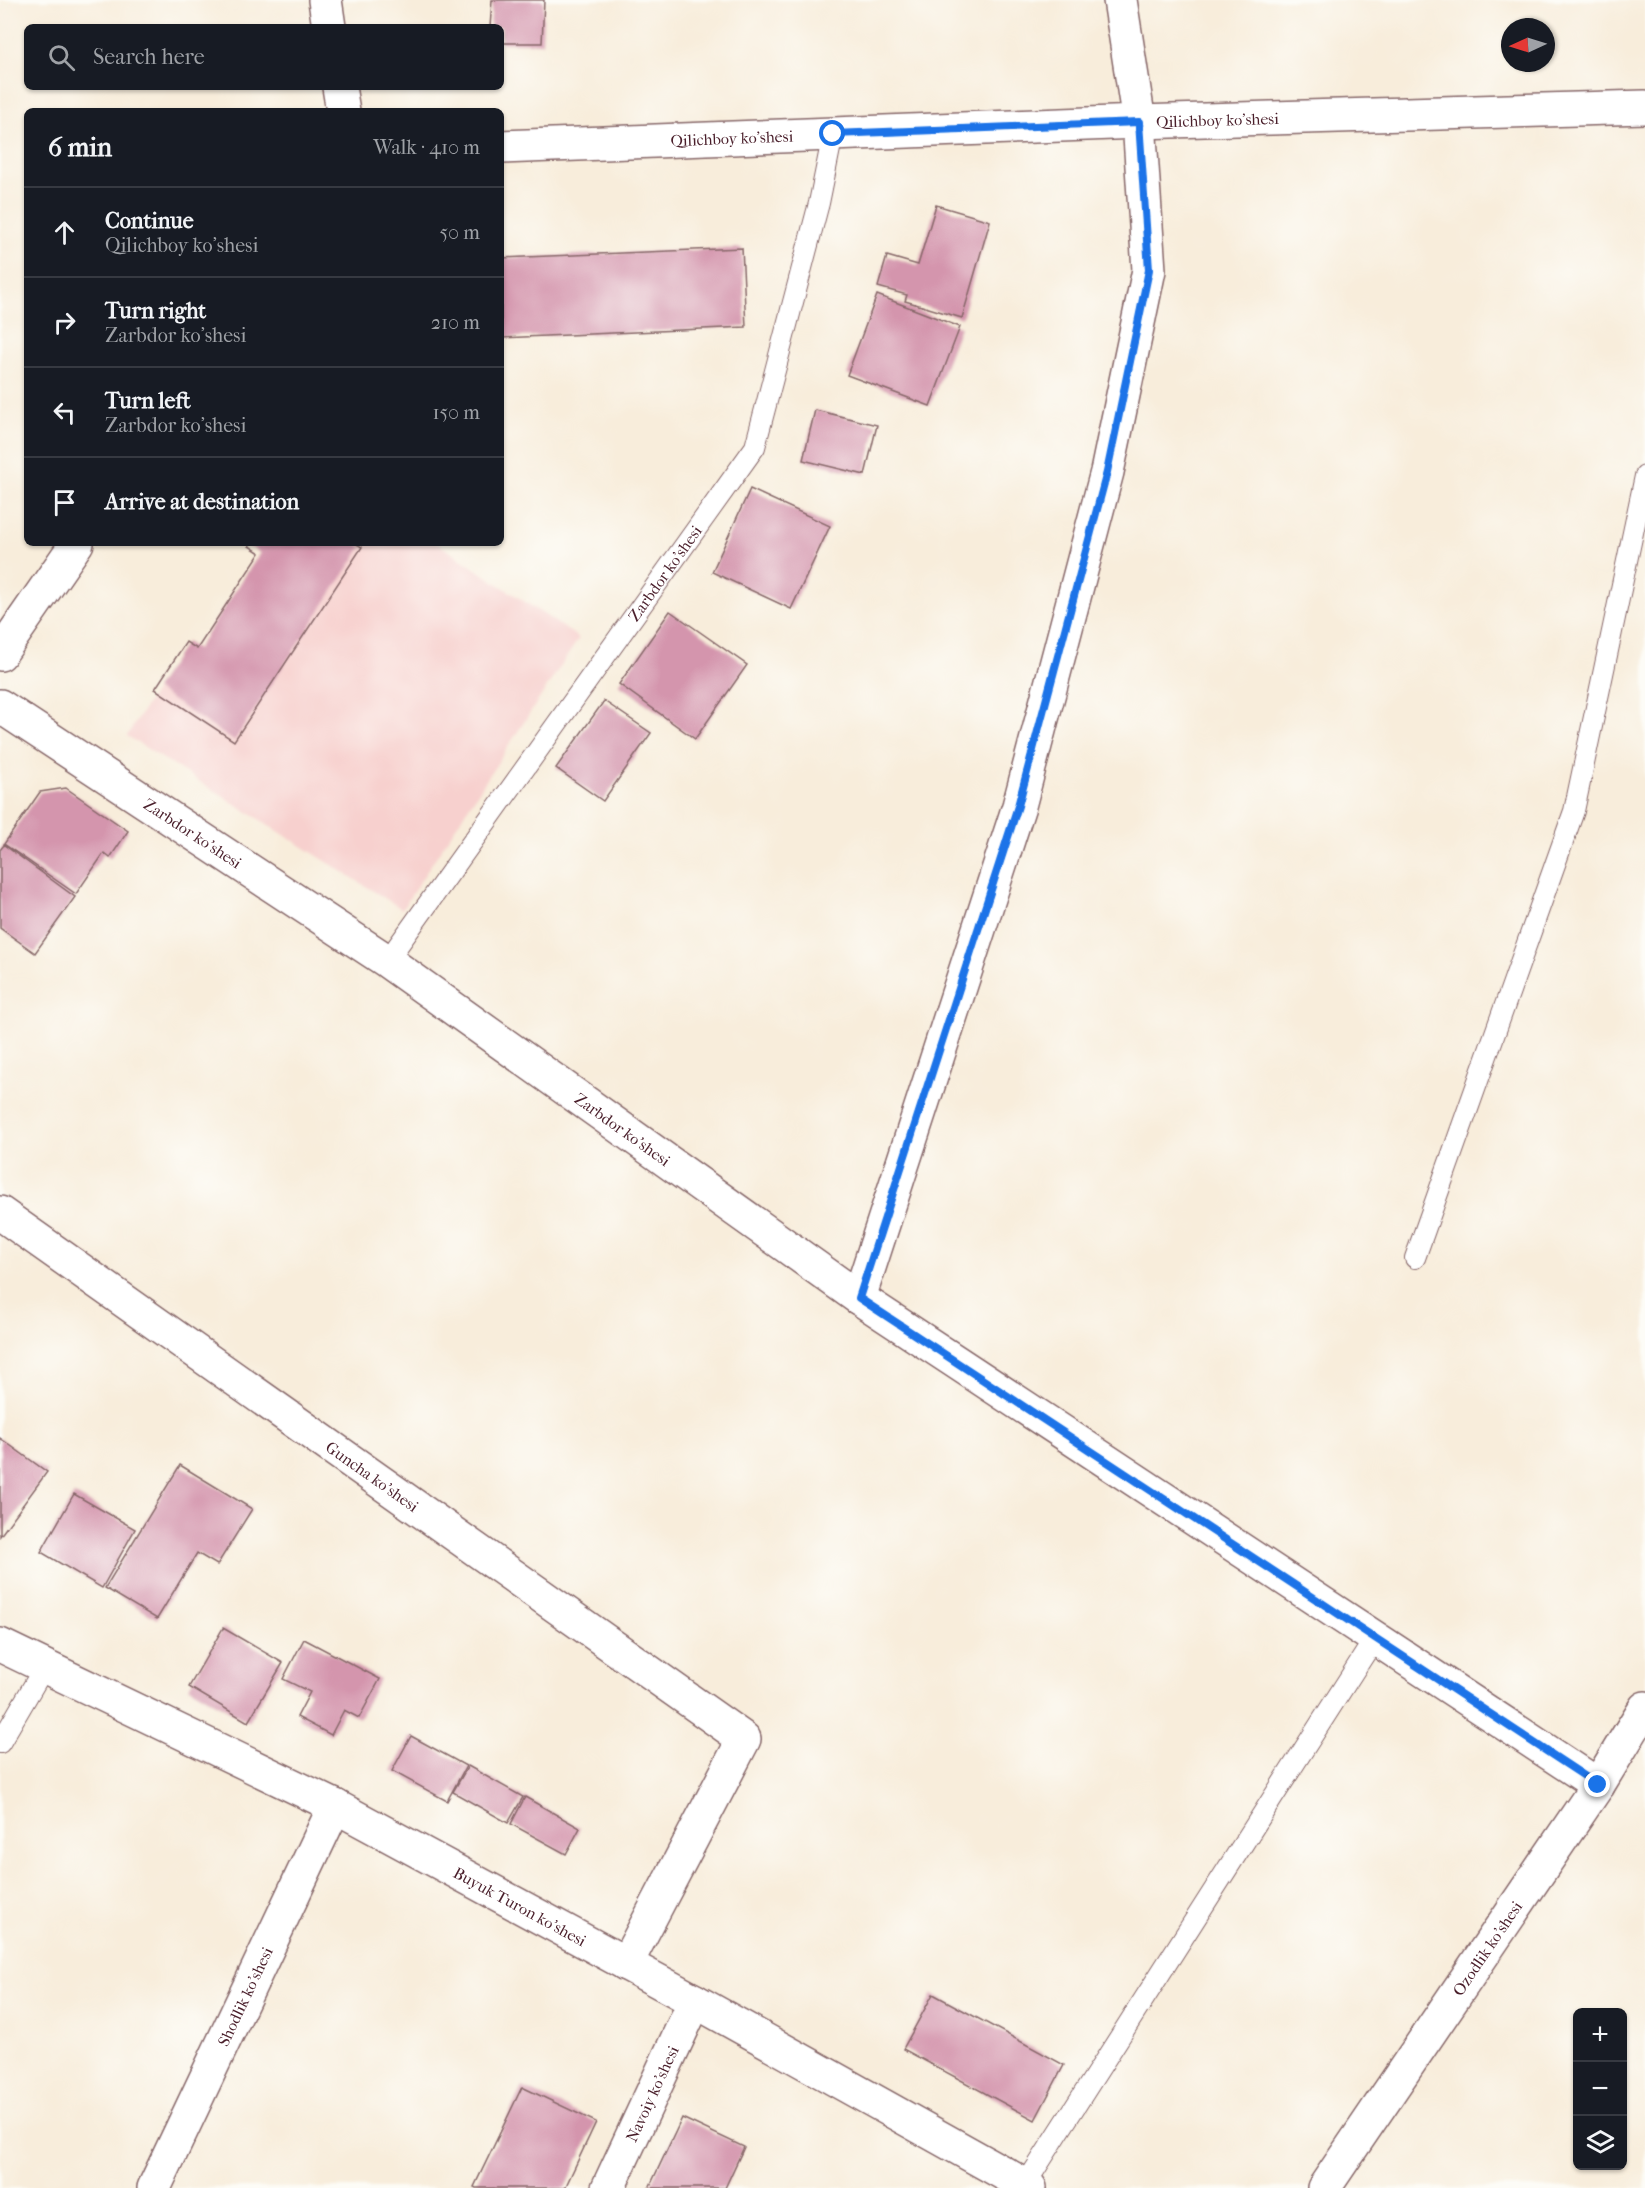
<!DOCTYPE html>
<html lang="en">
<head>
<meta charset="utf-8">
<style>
  :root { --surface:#171b24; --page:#242831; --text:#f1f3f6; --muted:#9ea1a6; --line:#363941 }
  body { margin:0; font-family:"IM FELL French Canon",serif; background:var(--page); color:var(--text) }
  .controls { position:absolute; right:18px; bottom:18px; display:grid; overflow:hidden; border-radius:9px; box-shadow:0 2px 4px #0004 }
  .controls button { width:54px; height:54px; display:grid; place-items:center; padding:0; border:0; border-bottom:2px solid var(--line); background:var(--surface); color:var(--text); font:30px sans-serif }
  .compass { position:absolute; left:1501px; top:18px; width:54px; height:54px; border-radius:50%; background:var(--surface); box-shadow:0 2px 4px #0004; rotate:266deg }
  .stop { position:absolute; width:18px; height:18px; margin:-14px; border:4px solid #1a73e8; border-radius:50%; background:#fff }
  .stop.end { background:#1a73e8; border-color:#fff; box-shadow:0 2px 6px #0008 }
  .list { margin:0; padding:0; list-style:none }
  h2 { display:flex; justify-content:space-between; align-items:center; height:78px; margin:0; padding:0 24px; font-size:26px }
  h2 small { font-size:20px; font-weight:400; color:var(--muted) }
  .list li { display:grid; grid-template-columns:39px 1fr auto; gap:18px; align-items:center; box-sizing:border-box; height:90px; padding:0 24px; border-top:2px solid var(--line) }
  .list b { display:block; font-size:22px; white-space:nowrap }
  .list p { margin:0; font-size:20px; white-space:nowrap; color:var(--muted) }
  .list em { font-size:20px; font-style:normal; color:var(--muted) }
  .icon { flex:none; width:33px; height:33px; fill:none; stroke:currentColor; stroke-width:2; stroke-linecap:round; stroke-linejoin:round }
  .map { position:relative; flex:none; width:1645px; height:2188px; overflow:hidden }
  .search { position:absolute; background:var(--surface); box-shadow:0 2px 4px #0004; left:24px; top:24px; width:480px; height:66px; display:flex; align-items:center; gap:15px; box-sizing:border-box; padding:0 21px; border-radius:9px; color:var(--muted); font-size:22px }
  .panel { position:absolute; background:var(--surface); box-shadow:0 2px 4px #0004; left:24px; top:108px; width:480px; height:438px; border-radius:9px }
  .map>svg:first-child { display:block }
  .built { fill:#f7d0ce }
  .building { fill:#d495ad }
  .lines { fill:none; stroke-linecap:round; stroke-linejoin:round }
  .lane-casing { stroke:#876769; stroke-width:22 }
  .street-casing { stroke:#876769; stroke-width:36 }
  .secondary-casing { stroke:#876769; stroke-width:36 }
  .lane { stroke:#fff; stroke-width:20 }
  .street { stroke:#fff; stroke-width:33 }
  .secondary { stroke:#fff; stroke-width:33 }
  .route { stroke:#1a73e8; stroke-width:8 }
  .labels { text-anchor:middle; stroke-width:4.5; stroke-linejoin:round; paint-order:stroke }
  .street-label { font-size:16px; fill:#4a1f2b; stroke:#fdfcf7 }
</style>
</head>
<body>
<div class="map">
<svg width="1645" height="2188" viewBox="0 0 1645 2188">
  <rect width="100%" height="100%" fill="#fdfcf7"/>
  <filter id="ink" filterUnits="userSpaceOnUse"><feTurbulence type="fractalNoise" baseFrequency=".0167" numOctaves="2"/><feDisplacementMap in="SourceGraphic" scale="12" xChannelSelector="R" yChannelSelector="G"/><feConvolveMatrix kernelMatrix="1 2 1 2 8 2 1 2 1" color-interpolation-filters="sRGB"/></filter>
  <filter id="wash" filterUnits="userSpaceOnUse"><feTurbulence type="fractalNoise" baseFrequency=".008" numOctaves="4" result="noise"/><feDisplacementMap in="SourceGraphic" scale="24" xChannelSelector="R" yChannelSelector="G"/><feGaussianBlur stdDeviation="1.35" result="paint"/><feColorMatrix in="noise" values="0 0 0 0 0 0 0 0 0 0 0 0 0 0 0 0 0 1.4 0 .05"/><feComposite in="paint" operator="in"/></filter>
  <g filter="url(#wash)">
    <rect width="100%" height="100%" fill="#f8eddb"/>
    <polygon class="built" points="251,543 437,543 579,638 402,909 127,736 186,642 197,648 260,553 249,546"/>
    <g id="blocks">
      <g class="building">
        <polygon points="492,0 544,0 542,43 501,43 501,27 490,27"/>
        <polygon points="936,205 990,221 962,318 905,301 907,295 878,287 887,256 918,265"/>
        <polygon points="742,248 746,327 501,338 501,258"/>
        <polygon points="877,295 960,327 930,406 847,375"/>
        <polygon points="815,410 877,425 865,475 803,460"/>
        <polygon points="750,489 830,526 791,609 712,572"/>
        <polygon points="251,543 355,543 362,547 234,741 155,689 186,642 197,649 260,553 249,546"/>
        <polygon points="670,611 747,665 695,739 619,684"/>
        <polygon points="604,701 651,733 603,801 556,768"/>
        <polygon points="66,788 128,831 110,858 104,853 76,894 4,844 40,792"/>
        <polygon points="4,845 75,897 35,953 0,928 0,850"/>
        <polygon points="0,1438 47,1472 0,1536"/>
        <polygon points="180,1465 252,1509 217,1565 197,1553 157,1619 105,1588"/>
        <polygon points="74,1494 135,1529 102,1588 41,1552"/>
        <polygon points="223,1628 283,1663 248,1722 189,1687"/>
        <polygon points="304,1639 380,1679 359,1718 344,1710 331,1735 297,1717 310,1692 283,1679"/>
        <polygon points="411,1736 466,1766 447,1801 392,1771"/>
        <polygon points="468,1766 523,1797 508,1823 453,1792"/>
        <polygon points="525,1797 580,1828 566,1854 511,1824"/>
        <polygon points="933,1994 1064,2065 1035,2120 903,2049"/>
        <polygon points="522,2087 596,2122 565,2188 476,2188 474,2187"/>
        <polygon points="682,2118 744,2147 725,2188 649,2188"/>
      </g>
    </g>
  </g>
  <g filter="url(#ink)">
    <use href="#blocks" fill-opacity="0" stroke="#876769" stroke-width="1.5"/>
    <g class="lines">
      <defs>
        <g id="lane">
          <path id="s1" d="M387,961L755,447L819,203L833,134"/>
          <polyline points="1415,1258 1574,811 1645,476"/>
          <polyline points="0,1743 45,1666"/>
          <polyline points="1025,2185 1375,1638"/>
        </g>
        <g id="street">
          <path id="s2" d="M0,706L387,961L859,1298L1598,1785"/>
          <path id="s3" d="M0,1213L744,1739L626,1964"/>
          <polyline points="859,1298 1019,806 1107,472 1149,270 1139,122 1120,0"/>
          <path id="s4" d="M154,2188L335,1806"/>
          <path id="s5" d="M608,2188L695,2001"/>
          <path id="s6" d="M1324,2188L1598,1785L1645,1708"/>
        </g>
        <g id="secondary">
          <polyline points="325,0 329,27"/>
          <polyline points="339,87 343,111"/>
          <path id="s7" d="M501,147L1139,122L1645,107"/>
          <polyline points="0,654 77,543"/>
          <path id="s8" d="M0,1645L335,1806L695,2001L1030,2188"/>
        </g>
      </defs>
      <use href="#lane" class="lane-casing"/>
      <use href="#street" class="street-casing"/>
      <use href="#secondary" class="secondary-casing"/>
      <use href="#lane" class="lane"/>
      <use href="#street" class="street"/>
      <use href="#secondary" class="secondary"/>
    </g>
  </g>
  <g class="lines" filter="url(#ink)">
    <polyline class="route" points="833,134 1139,122 1149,270 1107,472 1018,806 859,1298 1598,1785"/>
  </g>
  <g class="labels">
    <g class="street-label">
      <text dy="6" stroke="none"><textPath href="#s7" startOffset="717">Qilichboy ko'shesi</textPath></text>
      <text dy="6" stroke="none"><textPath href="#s7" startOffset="231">Qilichboy ko'shesi</textPath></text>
      <text dy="6" stroke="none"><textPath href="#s1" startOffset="477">Zarbdor ko'shesi</textPath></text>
      <text dy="6" stroke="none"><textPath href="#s2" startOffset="231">Zarbdor ko'shesi</textPath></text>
      <text dy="6" stroke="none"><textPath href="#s2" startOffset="753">Zarbdor ko'shesi</textPath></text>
      <text dy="6" stroke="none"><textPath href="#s3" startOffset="456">Guncha ko'shesi</textPath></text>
      <text dy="6" stroke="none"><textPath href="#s8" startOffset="582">Buyuk Turon ko'shesi</textPath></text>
      <text dy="6" stroke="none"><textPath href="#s6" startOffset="290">Ozodlik ko'shesi</textPath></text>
      <text dy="6" stroke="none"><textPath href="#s4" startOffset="212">Shodlik ko'shesi</textPath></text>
      <text dy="6" stroke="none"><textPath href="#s5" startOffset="104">Navoiy ko'shesi</textPath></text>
    </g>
  </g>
</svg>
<div class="controls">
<button>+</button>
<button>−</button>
<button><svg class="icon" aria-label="layers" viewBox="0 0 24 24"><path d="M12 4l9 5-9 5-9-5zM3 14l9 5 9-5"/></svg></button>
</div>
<svg class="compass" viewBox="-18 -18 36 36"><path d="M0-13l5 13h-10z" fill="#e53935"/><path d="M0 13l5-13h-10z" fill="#9ea1a6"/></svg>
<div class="stop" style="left:833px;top:134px"></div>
<div class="stop end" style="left:1598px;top:1785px"></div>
<div class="search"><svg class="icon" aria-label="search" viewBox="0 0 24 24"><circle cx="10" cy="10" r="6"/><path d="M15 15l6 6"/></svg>Search here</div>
<section class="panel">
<h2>6 min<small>Walk · 410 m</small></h2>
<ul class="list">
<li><svg class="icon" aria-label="ahead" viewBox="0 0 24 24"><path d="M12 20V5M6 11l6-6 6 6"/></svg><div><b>Continue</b><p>Qilichboy ko'shesi</p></div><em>50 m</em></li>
<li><svg class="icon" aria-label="right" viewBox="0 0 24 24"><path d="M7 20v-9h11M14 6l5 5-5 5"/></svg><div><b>Turn right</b><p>Zarbdor ko'shesi</p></div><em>210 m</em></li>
<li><svg class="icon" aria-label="left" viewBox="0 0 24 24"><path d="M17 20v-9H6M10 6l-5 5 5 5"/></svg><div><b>Turn left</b><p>Zarbdor ko'shesi</p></div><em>150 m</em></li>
<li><svg class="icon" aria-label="arrive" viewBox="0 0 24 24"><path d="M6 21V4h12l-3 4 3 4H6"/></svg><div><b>Arrive at destination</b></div></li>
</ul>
</section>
</div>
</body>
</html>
